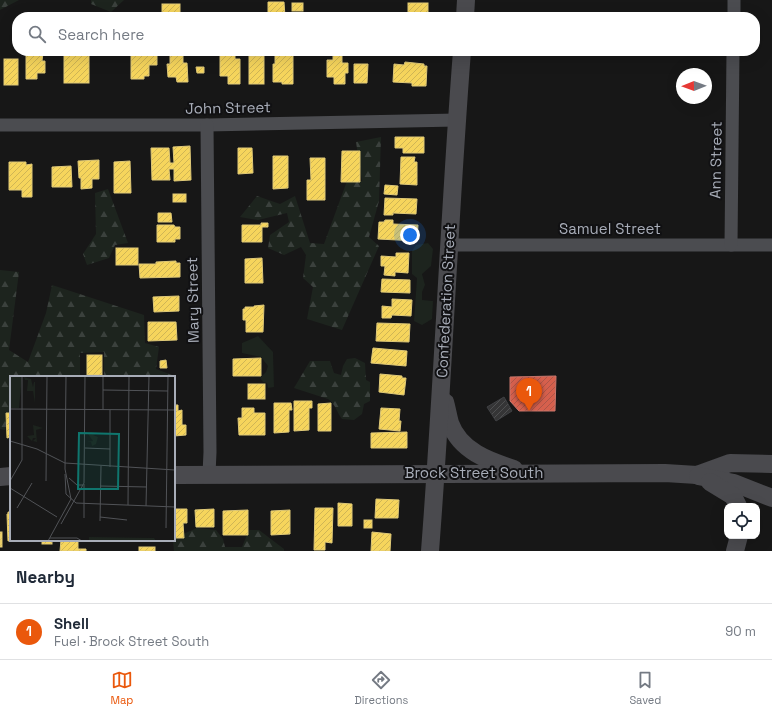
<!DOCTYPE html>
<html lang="en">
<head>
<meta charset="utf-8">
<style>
  :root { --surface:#fff; --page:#f6f6f7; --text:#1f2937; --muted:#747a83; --line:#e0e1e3; --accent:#ea580c }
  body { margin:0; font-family:"Space Grotesk",sans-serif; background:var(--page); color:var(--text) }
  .controls { position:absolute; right:12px; bottom:12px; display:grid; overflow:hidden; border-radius:8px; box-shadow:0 4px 16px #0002 }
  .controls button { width:36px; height:36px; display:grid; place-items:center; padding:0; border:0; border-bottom:1px solid var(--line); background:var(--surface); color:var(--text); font:20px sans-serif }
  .compass { position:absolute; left:676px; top:68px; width:36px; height:36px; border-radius:50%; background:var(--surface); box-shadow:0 4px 16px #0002; rotate:269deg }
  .you { position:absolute; left:410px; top:235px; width:14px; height:14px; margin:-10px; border:3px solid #fff; border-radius:50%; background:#1a73e8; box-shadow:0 0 0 6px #1a73e833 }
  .badge { display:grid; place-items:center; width:26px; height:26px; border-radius:50%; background:var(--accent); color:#fff; font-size:13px; font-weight:700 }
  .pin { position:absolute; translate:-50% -33px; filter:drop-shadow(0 1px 2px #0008) }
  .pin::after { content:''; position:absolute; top:21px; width:14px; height:12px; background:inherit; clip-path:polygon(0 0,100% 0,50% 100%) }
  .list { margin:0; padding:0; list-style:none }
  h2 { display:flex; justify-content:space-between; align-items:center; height:52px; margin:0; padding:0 16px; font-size:17px }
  h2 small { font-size:13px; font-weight:400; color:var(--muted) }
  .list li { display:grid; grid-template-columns:26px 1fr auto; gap:12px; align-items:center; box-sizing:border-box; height:56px; padding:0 16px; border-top:1px solid var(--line) }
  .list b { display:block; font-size:15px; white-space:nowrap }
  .list p { margin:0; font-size:13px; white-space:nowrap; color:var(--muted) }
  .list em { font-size:13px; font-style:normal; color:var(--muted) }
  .icon { flex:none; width:22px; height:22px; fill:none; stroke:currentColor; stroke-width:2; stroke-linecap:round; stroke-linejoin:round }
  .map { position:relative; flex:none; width:772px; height:551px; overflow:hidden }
  .search { position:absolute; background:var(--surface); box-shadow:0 4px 16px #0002; left:12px; right:12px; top:12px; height:44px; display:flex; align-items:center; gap:10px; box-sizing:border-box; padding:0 14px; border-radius:16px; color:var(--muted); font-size:15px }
  .sheet { height:108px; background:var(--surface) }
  nav { display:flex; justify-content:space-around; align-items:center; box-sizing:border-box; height:56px; border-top:1px solid var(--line); background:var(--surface); font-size:11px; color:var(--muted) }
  nav a { display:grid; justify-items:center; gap:2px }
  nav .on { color:var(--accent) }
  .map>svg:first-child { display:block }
  .grass { fill:#1d241e }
  .forest { fill:url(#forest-firs) }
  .homes { fill:url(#homes-hatch); stroke:#dfc978 }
  .shops { fill:url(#shops-hatch); stroke:#c8776d }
  .building { fill:url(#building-hatch); stroke:#3f4043 }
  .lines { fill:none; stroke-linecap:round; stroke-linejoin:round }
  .street { stroke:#4b4c50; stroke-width:13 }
  .secondary { stroke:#4a4a4e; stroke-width:18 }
  .labels { text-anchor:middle; stroke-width:4; stroke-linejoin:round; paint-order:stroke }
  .street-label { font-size:15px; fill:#a8adb8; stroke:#111113 }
  .inset-road { fill:none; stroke:#515357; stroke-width:1 }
  .view { fill:#0f766e; fill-opacity:0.15; stroke:#0f766e; stroke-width:2 }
  .inset-edge { fill:none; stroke:#a8adb8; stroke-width:2 }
</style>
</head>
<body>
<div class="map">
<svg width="772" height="551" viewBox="0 0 772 551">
  <defs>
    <pattern id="forest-firs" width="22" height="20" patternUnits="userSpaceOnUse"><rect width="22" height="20" fill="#1d241e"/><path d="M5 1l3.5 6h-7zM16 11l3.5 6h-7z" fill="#3b413d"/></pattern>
    <pattern id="homes-hatch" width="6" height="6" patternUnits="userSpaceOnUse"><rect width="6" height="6" fill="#f6d55c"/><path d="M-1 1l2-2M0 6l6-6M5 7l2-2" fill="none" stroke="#cfb555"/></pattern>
    <pattern id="shops-hatch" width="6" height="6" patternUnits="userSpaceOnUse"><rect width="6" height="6" fill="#d6604d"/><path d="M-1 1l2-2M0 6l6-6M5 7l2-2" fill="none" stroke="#ad5548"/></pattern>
    <pattern id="building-hatch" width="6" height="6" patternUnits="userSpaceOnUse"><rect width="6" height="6" fill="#353536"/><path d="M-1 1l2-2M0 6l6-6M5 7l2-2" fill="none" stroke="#4f5051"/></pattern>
  </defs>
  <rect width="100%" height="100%" fill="#171717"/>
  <g class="grass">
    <polygon points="428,243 433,249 431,266 422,274 425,285 422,292 422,300 433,301 432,319 422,325 414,321 417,278 412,274 412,251 416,245"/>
    <polygon points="258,336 273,352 274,387 268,388 267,383 263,382 260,378 266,372 268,366 261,357 242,353 242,343"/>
  </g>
  <g class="forest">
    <polygon points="0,0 19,0 0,10"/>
    <polygon points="91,0 124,0 111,12 91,4"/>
    <polygon points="381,137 379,201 369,237 379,246 342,330 307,319 313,287 303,278 306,255 301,247 284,255 268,248 270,235 289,222 287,213 258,220 240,217 257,196 280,204 295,196 310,243 324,244 347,181 362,181 356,142"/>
    <polygon points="108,189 128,243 115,245 109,258 87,265 83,254 96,234 95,193"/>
    <polygon points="0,270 19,272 9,350 28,362 46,313 52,285 144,315 145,343 159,347 156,369 172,375 171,377 104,377 104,352 80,353 80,377 38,377 33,375 32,377 11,377 11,411 5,430 0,429"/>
    <path d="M355,358L365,363L366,380L370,382V401L364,404L362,414L354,420L342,419C337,413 335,403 328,399L294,388L310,361H330L334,373L341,375L343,366L347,359Z"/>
    <polygon points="197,528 216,530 223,539 225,547 242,547 249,530 259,530 284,549 284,551 174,551 173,540 174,538"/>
  </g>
  <g class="homes">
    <polygon points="268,2 284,2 285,17 268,17"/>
    <rect x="292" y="3" width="11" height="8"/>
    <rect x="408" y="3" width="20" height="14"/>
    <rect x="162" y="4" width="18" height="13"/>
    <rect x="64" y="51" width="25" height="32"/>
    <polygon points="131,51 144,51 144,54 157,53 157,65 149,65 149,76 144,76 144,79 131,79"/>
    <polygon points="173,51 183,51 183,63 187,63 188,82 177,82 176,77 168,77 167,64 170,64 170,54 173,54"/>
    <polygon points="225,51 232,51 233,53 235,53 235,59 240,59 240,84 228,84 228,76 220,76 220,54 225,54"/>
    <rect x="372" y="51" width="19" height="4"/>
    <polygon points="26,53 43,53 42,61 45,61 45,73 37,73 37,79 26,79"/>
    <polygon points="333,53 342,53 342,63 348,63 348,73 345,73 345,84 334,84 334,77 327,77 327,60 333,60"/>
    <polygon points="293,54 293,84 282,84 282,82 273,82 273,64 275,64 275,55"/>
    <rect x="249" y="56" width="15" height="28"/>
    <rect x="4" y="59" width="14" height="26"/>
    <polygon points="405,62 424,64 424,66 427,66 426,86 412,86 412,83 393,82 394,64 404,65"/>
    <polygon points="354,64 368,64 367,83 354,83"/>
    <polygon points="196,67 204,67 204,73 197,73"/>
    <polygon points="395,137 424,137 424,153 403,153 403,148 395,148"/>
    <polygon points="190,146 191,180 174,181 174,169 169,169 170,180 152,180 151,148 169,148 170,163 174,163 173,147"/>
    <polygon points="238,148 252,148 253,173 238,174"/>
    <polygon points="342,151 360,151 360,182 341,182"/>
    <polygon points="273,156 288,156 288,188 273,189"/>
    <polygon points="401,157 415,157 414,162 417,162 417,185 400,184"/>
    <polygon points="310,158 325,158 325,200 307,200 307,180 311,180"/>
    <polygon points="99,160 99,179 92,179 92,188 81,189 81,178 79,178 78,161"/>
    <polygon points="130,161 131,193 114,193 114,162"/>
    <polygon points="9,162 26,162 26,165 32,164 32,197 22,197 22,190 9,190"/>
    <polygon points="71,166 72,187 52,187 52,167"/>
    <polygon points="385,185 398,186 397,195 384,194"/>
    <rect x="173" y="194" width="13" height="8"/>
    <polygon points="385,198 417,199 416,214 393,213 393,215 384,215"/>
    <polygon points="158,213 171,213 172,222 158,222"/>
    <polygon points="385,220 393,220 393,224 418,225 417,241 378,239 379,222 384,222"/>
    <polygon points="261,223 268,223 268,227 262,227 262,242 242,242 242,225 261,225"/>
    <polygon points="157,225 174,225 175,227 180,227 180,239 175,239 175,242 157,242"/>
    <rect x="116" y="248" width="22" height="17"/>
    <polygon points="396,253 409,253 408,273 395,272 395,276 384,275 385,266 381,266 381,256 396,257"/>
    <polygon points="262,258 263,283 245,283 245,259"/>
    <polygon points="176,261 176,263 180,263 180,277 140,278 139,264 156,264 156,262"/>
    <polygon points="382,279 410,280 410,293 381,292"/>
    <polygon points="179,296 179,311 154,312 153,297"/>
    <polygon points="392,299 412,300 411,316 392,315 391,318 382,318 382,306 392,307"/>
    <polygon points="264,305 263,332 246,332 246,320 243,320 243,309 245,309 245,307 254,307 254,306"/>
    <polygon points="148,322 176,322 177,340 148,341"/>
    <polygon points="377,323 410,324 409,342 376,341"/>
    <polygon points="373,348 407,351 406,366 371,363"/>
    <rect x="87" y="355" width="15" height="20"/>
    <polygon points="261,358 261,376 233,376 233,359"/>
    <polygon points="166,360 167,368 160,368 160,361"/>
    <polygon points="380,374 402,376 402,378 406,378 404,395 379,392"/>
    <rect x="248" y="384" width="17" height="15"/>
    <polygon points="294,401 312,401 312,408 309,408 309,430 294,431"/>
    <polygon points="274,403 291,403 292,410 289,410 289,432 274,433"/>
    <polygon points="331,403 331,431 318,431 318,404"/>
    <polygon points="174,405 178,405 178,411 182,410 182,425 186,425 186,435 174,436"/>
    <polygon points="242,408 254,408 254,413 265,413 265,435 239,435 238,418 242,418"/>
    <polygon points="381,408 400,409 399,421 401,421 400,431 379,429"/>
    <polygon points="6,413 11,413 11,437 7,438"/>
    <polygon points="407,432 407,448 371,448 371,433"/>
    <polygon points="376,499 399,500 398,518 375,518"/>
    <polygon points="338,503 352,504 352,526 338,526"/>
    <polygon points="315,508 333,508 332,543 325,542 325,550 314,550"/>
    <polygon points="174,509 187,509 187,523 183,523 184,538 174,538"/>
    <polygon points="214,509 214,527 196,527 195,510"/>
    <polygon points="248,510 248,535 223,535 223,511"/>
    <polygon points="290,510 290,534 271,535 271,511"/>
    <polygon points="8,512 11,512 11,540 26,540 8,541 7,514 8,514"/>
    <rect x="364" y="520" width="8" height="8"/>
    <rect x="0" y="532" width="2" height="15"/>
    <polygon points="372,532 391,534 390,551 371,551"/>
    <rect x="42" y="540" width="10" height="4"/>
    <polygon points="61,540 78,540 78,549 86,549 86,551 60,551"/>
    <rect x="139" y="547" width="16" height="4"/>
  </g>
  <polygon class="shops" points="556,376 555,411 519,411 510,401 510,377"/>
  <polygon class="building" points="504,397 512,411 496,421 487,407"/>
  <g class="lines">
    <g class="street">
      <polyline points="734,17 734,0"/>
      <polyline points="0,125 207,125 457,120"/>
      <polyline points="207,125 210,452 209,474"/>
      <polyline points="449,245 772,245"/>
      <polyline points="731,245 733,51"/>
    </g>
    <g class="secondary">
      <polyline points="465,17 466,0"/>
      <path d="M445,402C447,409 448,416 450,423C460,451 489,461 514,469"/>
      <polyline points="174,475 665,473 697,475 730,463 772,464"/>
      <polyline points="698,476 734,483 772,498"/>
      <polyline points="0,477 11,476"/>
      <polyline points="710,482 733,496 738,506"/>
      <path d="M430,551C443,384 449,218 462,51"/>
      <polyline points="735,551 739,536"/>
    </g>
  </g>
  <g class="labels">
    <g class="street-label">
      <text transform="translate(228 108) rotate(-1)" y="5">John Street</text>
      <text transform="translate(716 160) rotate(-89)" y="5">Ann Street</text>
      <text x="610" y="234">Samuel Street</text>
      <text transform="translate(193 300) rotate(-91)" y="5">Mary Street</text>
      <text transform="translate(446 301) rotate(-87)" y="5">Confederation Street</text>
      <text x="474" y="478">Brock Street South</text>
    </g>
  </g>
  <g transform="translate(10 376)">
    <rect width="165" height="165" fill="#171717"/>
    <path d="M14,1L21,3L23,11L24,6H25V27L23,15H17L18,4H15ZM23,49L33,52L26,54L27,66L23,65L26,62H23L22,65L17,60L24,59ZM81,56L90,57L83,59L88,61L86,68L82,70L81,66H77L83,65L78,58ZM79,161L144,162L146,165L79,164Z" fill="#1d241e"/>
    <path d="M0,0H12L9,32H0Z" fill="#1d241e"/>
    <path class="inset-road" d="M93,14L158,15M0,33L165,34M93,34V0M0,65L27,73L55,87M75,72L100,73M55,87L165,94M100,91V34M55,98L56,118L66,127L165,131M59,102L67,109H73M0,105L12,84V0M36,105L37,0M90,110L137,111M0,112L47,141M118,129L119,0M136,130L139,0M7,132L22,107M90,141L117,144M74,142V108M90,145L91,90M51,148L74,107L75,0M156,152L158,0M40,162H67L72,165M38,165L61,123L55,93L56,0"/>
    <path class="view" d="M69,57L109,58L108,113H68Z"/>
    <rect width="165" height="165" class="inset-edge"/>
  </g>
</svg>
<div class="controls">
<button><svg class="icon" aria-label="locate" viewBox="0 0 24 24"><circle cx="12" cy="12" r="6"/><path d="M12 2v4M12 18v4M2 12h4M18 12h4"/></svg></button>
</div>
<svg class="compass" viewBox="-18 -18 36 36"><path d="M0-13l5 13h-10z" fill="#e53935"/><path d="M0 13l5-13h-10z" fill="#747a83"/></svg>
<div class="you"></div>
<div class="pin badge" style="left:529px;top:411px">1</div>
<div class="search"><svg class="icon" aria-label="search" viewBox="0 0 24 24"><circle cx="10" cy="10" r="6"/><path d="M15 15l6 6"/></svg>Search here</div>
</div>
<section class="sheet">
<h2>Nearby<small></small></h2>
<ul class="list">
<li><span class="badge">1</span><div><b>Shell</b><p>Fuel · Brock Street South</p></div><em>90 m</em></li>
</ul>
</section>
<nav>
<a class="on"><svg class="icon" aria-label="map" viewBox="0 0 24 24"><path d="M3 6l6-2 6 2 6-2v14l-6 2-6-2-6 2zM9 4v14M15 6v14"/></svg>Map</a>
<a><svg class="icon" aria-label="directions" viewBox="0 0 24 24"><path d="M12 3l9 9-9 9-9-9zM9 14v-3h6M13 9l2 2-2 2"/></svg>Directions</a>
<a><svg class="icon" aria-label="saved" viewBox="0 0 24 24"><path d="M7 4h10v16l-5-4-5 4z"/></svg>Saved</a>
</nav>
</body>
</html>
